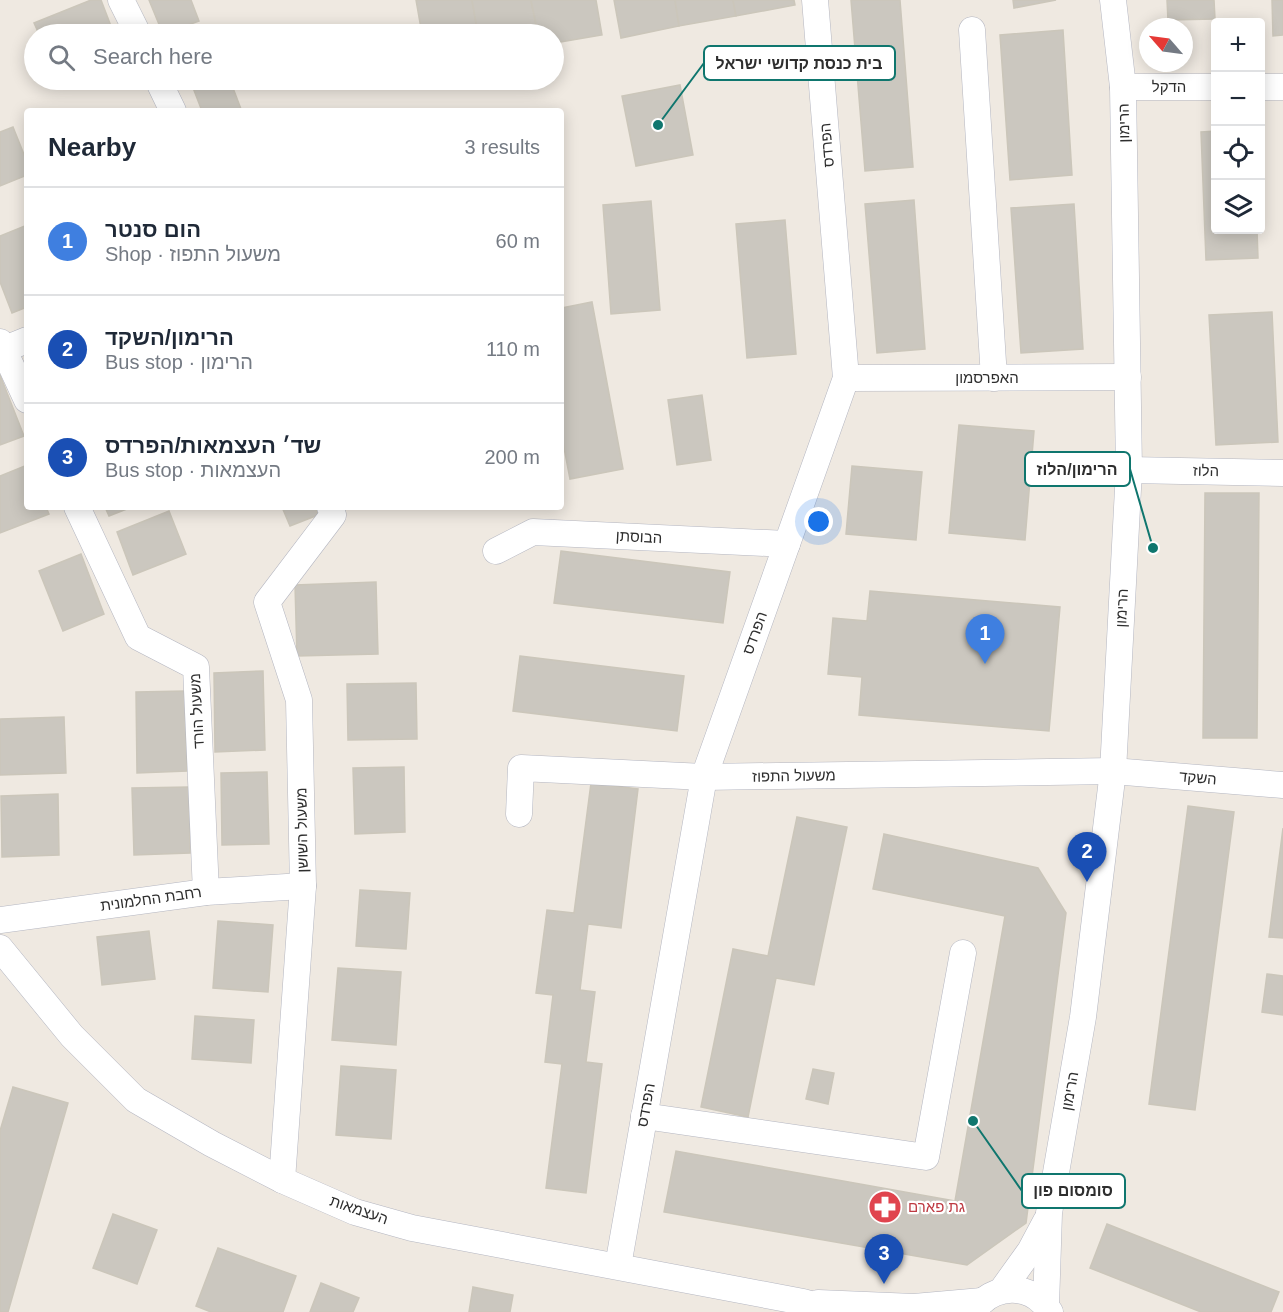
<!DOCTYPE html>
<html lang="en">
<head>
<meta charset="utf-8">
<style>
  :root { --surface:#fff; --page:#f2f2f3; --text:#1f2937; --muted:#747a83; --line:#e0e1e3; --accent:#2563eb }
  body { margin:0; font-family:Helvetica,Heebo,sans-serif; background:var(--page); color:var(--text) }
  .controls { position:absolute; right:18px; top:18px; display:grid; overflow:hidden; border-radius:6px; box-shadow:0 3px 15px #0003 }
  .controls button { width:54px; height:54px; display:grid; place-items:center; padding:0; border:0; border-bottom:2px solid var(--line); background:var(--surface); color:var(--text); font:30px sans-serif }
  .compass { position:absolute; left:1139px; top:18px; width:54px; height:54px; border-radius:50%; background:var(--surface); box-shadow:0 3px 15px #0003; rotate:298deg }
  .you { position:absolute; left:819px; top:522px; width:21px; height:21px; margin:-15px; border:4px solid #fff; border-radius:50%; background:#1a73e8; box-shadow:0 0 0 9px #1a73e833 }
  .badge { display:grid; place-items:center; width:39px; height:39px; border-radius:50%; background:var(--accent); color:#fff; font-size:20px; font-weight:700 }
  .pin { position:absolute; translate:-50% -50px; filter:drop-shadow(0 2px 3px #0008) }
  .pin::after { content:''; position:absolute; top:32px; width:21px; height:18px; background:inherit; clip-path:polygon(0 0,100% 0,50% 100%) }
  .list { margin:0; padding:0; list-style:none }
  h2 { display:flex; justify-content:space-between; align-items:center; height:78px; margin:0; padding:0 24px; font-size:26px }
  h2 small { font-size:20px; font-weight:400; color:var(--muted) }
  .list li { display:grid; grid-template-columns:39px 1fr auto; gap:18px; align-items:center; box-sizing:border-box; height:108px; padding:0 24px; border-top:2px solid var(--line) }
  .list b { display:block; font-size:22px; white-space:nowrap }
  .list p { margin:0; font-size:20px; white-space:nowrap; color:var(--muted) }
  .list em { font-size:20px; font-style:normal; color:var(--muted) }
  .icon { flex:none; width:33px; height:33px; fill:none; stroke:currentColor; stroke-width:2; stroke-linecap:round; stroke-linejoin:round }
  .map { position:relative; flex:none; width:1283px; height:1312px; overflow:hidden }
  .search { position:absolute; background:var(--surface); box-shadow:0 3px 15px #0003; left:24px; top:24px; width:540px; height:66px; display:flex; align-items:center; gap:15px; box-sizing:border-box; padding:0 21px; border-radius:33px; color:var(--muted); font-size:22px }
  .panel { position:absolute; background:var(--surface); box-shadow:0 3px 15px #0003; left:24px; top:108px; width:540px; height:402px; border-radius:6px }
  .map>svg:first-child { display:block }
  .building { fill:#cbc7bf; stroke:#cbc6ba; stroke-width:1.5 }
  .lines { fill:none; stroke-linecap:round; stroke-linejoin:round }
  .minor-casing { stroke:#b4b6c1; stroke-width:27 }
  .minor { stroke:#fff; stroke-width:26 }
  .labels { text-anchor:middle; stroke-width:4.5; stroke-linejoin:round; paint-order:stroke }
  .street-label { font-size:15px; fill:#2e2e2e; stroke:#fff }
  .health-label { font-size:15px; fill:#be3a42; stroke:#fff; text-anchor:start }
  .leader { fill:none; stroke:#0f766e; stroke-width:2 }
  .callout-dot { fill:#0f766e; stroke:#fff; stroke-width:2 }
  .callout { fill:#fff; stroke:#0f766e; stroke-width:2 }
  .callout-label { font-size:16px; text-anchor:middle; font-weight:bold; fill:#2e2e2e }
</style>
</head>
<body>
<div class="map">
<svg width="1283" height="1312" viewBox="0 0 1283 1312">
  <rect width="100%" height="100%" fill="#efe9e1"/>
  <g class="building">
    <polygon points="91,0 101,0 114,34 39,34 34,23"/>
    <polygon points="149,0 191,0 199,21 163,34"/>
    <polygon points="416,0 472,0 478,34 422,34"/>
    <polygon points="472,0 531,0 538,34 478,34"/>
    <polygon points="531,0 596,0 602,35 554,43 554,34 538,34"/>
    <polygon points="614,0 675,0 679,26 621,38"/>
    <polygon points="675,0 733,0 736,16 679,26"/>
    <polygon points="733,0 794,0 795,5 736,16"/>
    <polygon points="851,0 900,0 913,167 865,171"/>
    <polygon points="1013,0 1056,0 1014,8"/>
    <polygon points="1167,0 1214,0 1215,19 1168,20"/>
    <polygon points="1272,0 1283,0 1283,35 1273,36"/>
    <polygon points="1063,30 1072,175 1010,180 1000,35"/>
    <polygon points="190,80 230,80 241,109 236,111 202,111"/>
    <polygon points="680,85 693,155 636,166 622,96"/>
    <polygon points="13,127 27,162 27,175 0,186 0,132"/>
    <polygon points="1216,131 1216,230 1257,230 1258,258 1206,260 1201,132"/>
    <polygon points="914,200 925,349 877,353 865,204"/>
    <polygon points="651,201 660,310 611,314 603,205"/>
    <polygon points="1074,204 1083,349 1021,353 1011,208"/>
    <polygon points="785,220 796,354 747,358 736,224"/>
    <polygon points="27,225 27,307 12,313 0,282 0,236"/>
    <polygon points="592,302 623,469 570,479 561,432 561,308"/>
    <polygon points="1272,312 1278,442 1216,445 1209,315"/>
    <polygon points="0,375 24,436 0,445"/>
    <polygon points="702,395 711,460 677,465 668,400"/>
    <polygon points="959,425 1034,431 1025,540 949,533"/>
    <polygon points="27,465 27,507 46,507 49,514 0,533 0,476"/>
    <polygon points="852,466 922,472 916,540 846,534"/>
    <polygon points="1205,493 1259,493 1257,738 1203,738"/>
    <polygon points="105,507 132,507 109,516"/>
    <polygon points="282,507 315,507 318,515 290,526"/>
    <polygon points="169,511 186,554 133,575 117,532"/>
    <polygon points="561,551 730,572 723,623 554,603"/>
    <polygon points="81,554 104,614 63,631 39,571"/>
    <polygon points="376,582 378,654 297,656 295,585"/>
    <polygon points="870,591 1060,607 1049,731 859,715 862,677 828,674 833,618 867,621"/>
    <polygon points="520,656 684,676 677,731 513,711"/>
    <polygon points="263,671 265,750 215,752 214,673"/>
    <polygon points="416,683 417,739 348,740 347,684"/>
    <polygon points="185,691 187,771 137,773 136,692"/>
    <polygon points="64,717 66,773 0,775 0,719"/>
    <polygon points="404,767 405,832 355,834 353,768"/>
    <polygon points="267,772 269,844 222,845 221,773"/>
    <polygon points="591,783 638,789 621,928 588,924 580,990 595,992 586,1062 602,1064 586,1193 546,1188 562,1064 545,1062 553,995 536,993 547,910 574,913"/>
    <polygon points="189,787 190,853 134,855 132,788"/>
    <polygon points="58,794 59,855 2,857 1,796"/>
    <polygon points="1188,806 1234,812 1195,1110 1149,1104"/>
    <polygon points="797,817 847,827 814,985 776,978 748,1117 701,1107 733,949 768,956"/>
    <polygon points="1283,828 1283,938 1269,937"/>
    <polygon points="884,834 1038,868 1066,913 1026,1223 967,1265 664,1212 676,1151 955,1201 1005,916 873,889"/>
    <polygon points="360,890 410,893 406,949 356,946"/>
    <polygon points="218,921 273,925 268,992 213,988"/>
    <polygon points="149,931 155,979 102,985 97,937"/>
    <polygon points="338,968 401,972 396,1045 332,1040"/>
    <polygon points="1267,974 1283,976 1283,1015 1262,1012"/>
    <polygon points="195,1016 254,1020 251,1063 192,1059"/>
    <polygon points="341,1066 396,1070 391,1139 336,1135"/>
    <polygon points="813,1069 834,1073 828,1104 806,1099"/>
    <polygon points="13,1087 68,1103 8,1312 0,1312 0,1131"/>
    <polygon points="113,1214 157,1230 137,1284 93,1268"/>
    <polygon points="1107,1224 1279,1292 1271,1312 1201,1312 1090,1268"/>
    <polygon points="218,1248 296,1276 283,1312 211,1312 196,1306"/>
    <polygon points="321,1283 359,1298 353,1312 310,1312"/>
    <polygon points="473,1287 513,1295 510,1312 469,1312"/>
  </g>
  <g class="lines">
    <defs>
      <g id="minor">
        <polyline points="121,0 138,34"/>
        <polyline points="972,30 994,378"/>
        <polyline points="158,80 173,111"/>
        <polyline points="1123,87 1216,87"/>
        <polyline points="1260,87 1283,87"/>
        <polyline points="0,342 27,400"/>
        <polyline points="0,351 27,340"/>
        <polyline points="846,378 1128,377"/>
        <polyline points="1129,470 1283,473"/>
        <polyline points="77,507 138,637 196,667 206,892"/>
        <polyline points="496,551 533,532 787,544"/>
        <polyline points="519,814 521,768 704,777 1113,771 1283,785"/>
        <polyline points="0,920 206,892 303,886"/>
        <polyline points="0,948 72,1036 136,1100 212,1144 282,1180 355,1212 412,1228 803,1302 838,1312"/>
        <polyline points="644,1116 926,1157 963,953"/>
        <polyline points="282,1180 303,886 299,700 267,602 333,515 330,507"/>
        <polyline points="618,1266 704,777 846,378 815,0"/>
        <polyline points="1002,1290 1030,1251 1046,1221"/>
        <polyline points="818,1303 914,1307 982,1301"/>
        <polyline points="1046,1306 1049,1213 1083,1017 1113,771 1129,470 1123,87 1113,0"/>
        <path d="M973,1312C992,1284 1031,1281 1050,1312"/>
      </g>
    </defs>
    <use href="#minor" class="minor-casing"/>
    <use href="#minor" class="minor"/>
  </g>
  <defs>
    <symbol id="pharmacy-disc" viewBox="-11 -11 22 22"><circle r="9.5" fill="#e0444e" stroke="#fff"/><path d="M-2-6h4v4h4v4h-4v4h-4v-4h-4v-4h4Z" fill="#fff"/></symbol>
  </defs>
  <g fill-rule="evenodd">
    <use href="#pharmacy-disc" x="866" y="1188" width="38" height="38"/>
  </g>
  <g class="labels">
    <g class="street-label">
      <text x="1169" y="92">הדקל</text>
      <text transform="translate(1124 123) rotate(-91)" y="5">הרימון</text>
      <text transform="translate(827 145) rotate(-95)" y="5">הפרדס</text>
      <text x="987" y="383">האפרסמון</text>
      <text transform="translate(1206 471) rotate(1)" y="5">הלוז</text>
      <text transform="translate(639 537) rotate(3)" y="5">הבוסתן</text>
      <text transform="translate(1122 608) rotate(-87)" y="5">הרימון</text>
      <text transform="translate(755 633) rotate(-70)" y="5">הפרדס</text>
      <text transform="translate(197 711) rotate(-93)" y="5">משעול הורד</text>
      <text transform="translate(794 776) rotate(-1)" y="5">משעול התפוז</text>
      <text transform="translate(1198 778) rotate(5)" y="5">השקד</text>
      <text transform="translate(302 830) rotate(-91)" y="5">משעול השושן</text>
      <text transform="translate(151 899) rotate(-8)" y="5">רחבת החלמונית</text>
      <text transform="translate(1070 1091) rotate(-80)" y="5">הרימון</text>
      <text transform="translate(646 1105) rotate(-80)" y="5">הפרדס</text>
      <text transform="translate(359 1210) rotate(19)" y="5">העצמאות</text>
    </g>
    <g class="health-label">
      <text x="908" y="1212">גת פארם</text>
    </g>
  </g>
  <path class="leader" d="M658 125L704 63M1153 548L1130 469M973 1121L1022 1191"/>
  <g class="callout-dot">
    <circle cx="658" cy="125" r="6"/>
    <circle cx="1153" cy="548" r="6"/>
    <circle cx="973" cy="1121" r="6"/>
  </g>
  <g class="callout">
    <rect x="704" y="46" width="191" height="34" rx="6"/>
    <rect x="1025" y="452" width="105" height="34" rx="6"/>
    <rect x="1022" y="1174" width="103" height="34" rx="6"/>
  </g>
  <g class="callout-label">
    <text x="799" y="69">בית כנסת קדושי ישראל</text>
    <text x="1077" y="475">הרימון/הלוז</text>
    <text x="1073" y="1196">סומסום פון</text>
  </g>
</svg>
<div class="controls">
<button>+</button>
<button>−</button>
<button><svg class="icon" aria-label="locate" viewBox="0 0 24 24"><circle cx="12" cy="12" r="6"/><path d="M12 2v4M12 18v4M2 12h4M18 12h4"/></svg></button>
<button><svg class="icon" aria-label="layers" viewBox="0 0 24 24"><path d="M12 4l9 5-9 5-9-5zM3 14l9 5 9-5"/></svg></button>
</div>
<svg class="compass" viewBox="-18 -18 36 36"><path d="M0-13l5 13h-10z" fill="#e53935"/><path d="M0 13l5-13h-10z" fill="#747a83"/></svg>
<div class="you"></div>
<div class="pin badge" style="left:985px;top:664px;background:#3f7fe0">1</div>
<div class="pin badge" style="left:1087px;top:882px;background:#1a4fb4">2</div>
<div class="pin badge" style="left:884px;top:1284px;background:#1a4fb4">3</div>
<div class="search"><svg class="icon" aria-label="search" viewBox="0 0 24 24"><circle cx="10" cy="10" r="6"/><path d="M15 15l6 6"/></svg>Search here</div>
<section class="panel">
<h2>Nearby<small>3 results</small></h2>
<ul class="list">
<li><span class="badge" style="background:#3f7fe0">1</span><div><b>הום סנטר</b><p>Shop · משעול התפוז</p></div><em>60 m</em></li>
<li><span class="badge" style="background:#1a4fb4">2</span><div><b>הרימון/השקד</b><p>Bus stop · הרימון</p></div><em>110 m</em></li>
<li><span class="badge" style="background:#1a4fb4">3</span><div><b>שד׳ העצמאות/הפרדס</b><p>Bus stop · העצמאות</p></div><em>200 m</em></li>
</ul>
</section>
</div>
</body>
</html>
